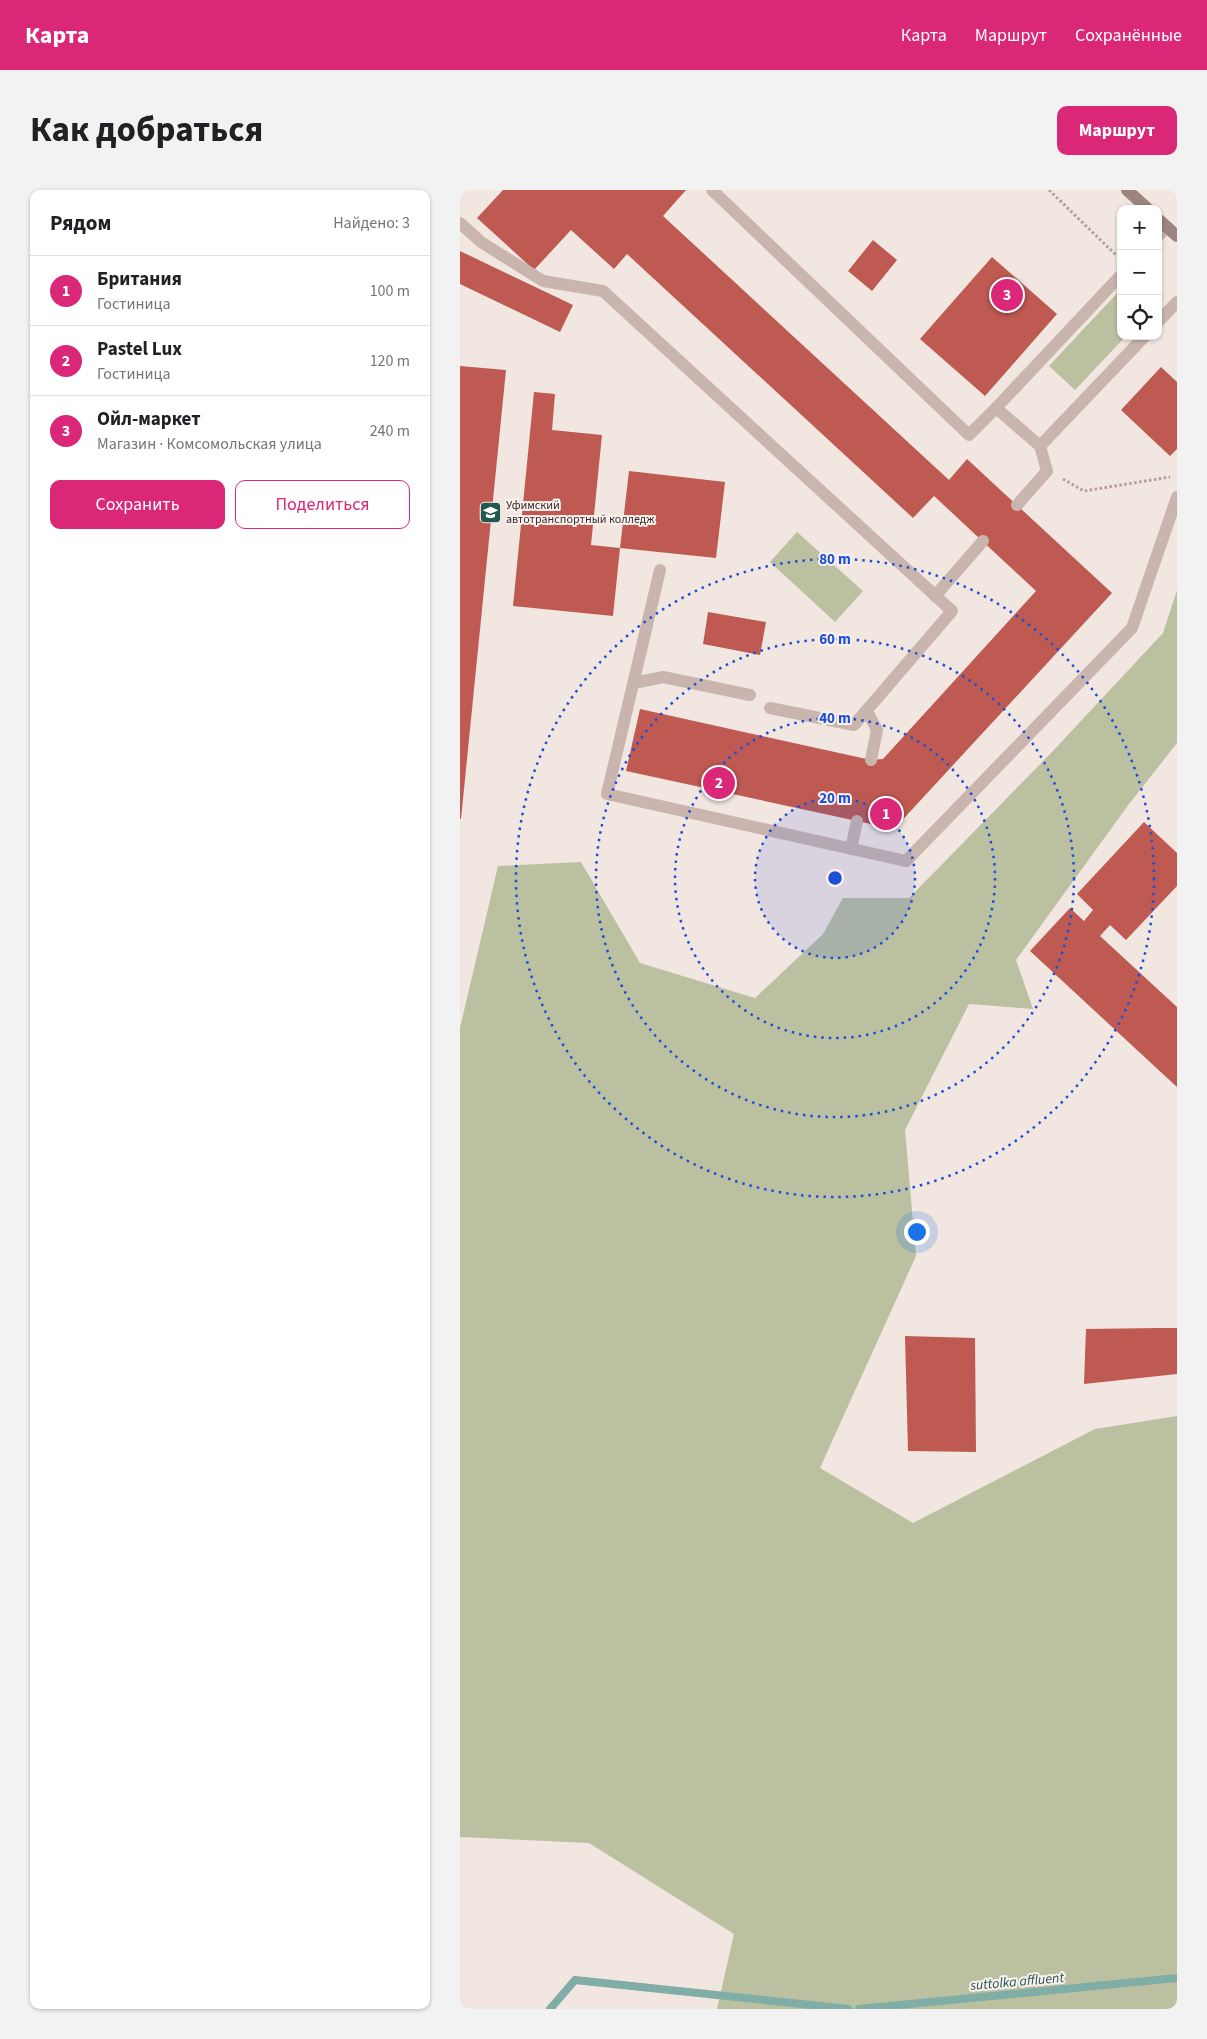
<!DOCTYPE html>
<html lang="ru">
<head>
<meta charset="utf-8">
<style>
  :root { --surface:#fff; --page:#f2f2f2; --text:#202124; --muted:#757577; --line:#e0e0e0; --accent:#db2777 }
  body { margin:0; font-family:"Source Sans 3",sans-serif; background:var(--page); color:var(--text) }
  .controls { position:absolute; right:15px; top:15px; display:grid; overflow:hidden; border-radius:10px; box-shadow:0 1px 4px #0004 }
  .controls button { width:45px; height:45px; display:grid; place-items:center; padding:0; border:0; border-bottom:1px solid var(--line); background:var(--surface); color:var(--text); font:25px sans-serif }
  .you { position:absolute; left:456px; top:1041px; width:18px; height:18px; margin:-12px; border:4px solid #fff; border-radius:50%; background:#1a73e8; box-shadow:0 0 0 8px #1a73e833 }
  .badge { display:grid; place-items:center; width:32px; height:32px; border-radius:50%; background:var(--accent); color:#fff; font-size:16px; font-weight:700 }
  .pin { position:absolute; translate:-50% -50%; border:2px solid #fff; box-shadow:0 1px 5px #0006 }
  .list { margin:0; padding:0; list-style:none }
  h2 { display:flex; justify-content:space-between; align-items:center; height:65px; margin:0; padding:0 20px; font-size:21px }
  h2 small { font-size:16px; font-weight:400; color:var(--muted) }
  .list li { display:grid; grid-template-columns:32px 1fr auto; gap:15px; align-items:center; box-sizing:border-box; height:70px; padding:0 20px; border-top:1px solid var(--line) }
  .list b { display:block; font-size:19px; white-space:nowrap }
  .list p { margin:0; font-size:16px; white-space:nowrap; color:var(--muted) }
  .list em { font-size:16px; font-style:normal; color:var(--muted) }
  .actions { display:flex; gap:10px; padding:15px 20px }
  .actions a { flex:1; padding:11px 0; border:1px solid var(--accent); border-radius:10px; text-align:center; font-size:18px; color:var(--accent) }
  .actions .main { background:var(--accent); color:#fff }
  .icon { flex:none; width:28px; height:28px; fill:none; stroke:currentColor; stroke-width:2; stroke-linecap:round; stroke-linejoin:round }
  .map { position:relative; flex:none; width:717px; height:1819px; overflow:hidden; border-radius:10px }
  header { display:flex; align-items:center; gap:30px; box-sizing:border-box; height:70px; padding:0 25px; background:var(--accent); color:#fff }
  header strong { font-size:24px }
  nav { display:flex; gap:28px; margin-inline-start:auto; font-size:18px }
  .intro { display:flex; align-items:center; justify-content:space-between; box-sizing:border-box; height:120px; padding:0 30px }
  h1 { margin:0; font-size:35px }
  .button { padding:12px 22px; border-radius:10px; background:var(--accent); color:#fff; font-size:18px; font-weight:700 }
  main { display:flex; gap:30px; padding:0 30px }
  aside { flex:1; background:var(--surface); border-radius:10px; box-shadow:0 1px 4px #0004 }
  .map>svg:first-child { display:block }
  .green { fill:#bbc0a1 }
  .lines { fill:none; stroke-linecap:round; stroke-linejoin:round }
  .stream { stroke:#81ada7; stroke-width:8 }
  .building { fill:#be5a52 }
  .path { stroke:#b59f97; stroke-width:3; stroke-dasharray:2.5 2.5; stroke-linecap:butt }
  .service { stroke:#c9b5ad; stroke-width:12 }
  .secondary { stroke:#9d847e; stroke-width:12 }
  .ring { fill:none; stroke:#1d4ed8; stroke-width:2.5; stroke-dasharray:2.5 5 }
  .labels { text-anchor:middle; stroke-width:4; stroke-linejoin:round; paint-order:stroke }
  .poi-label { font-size:12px; fill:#382d2b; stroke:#f9f1ed; text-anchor:start }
  .water-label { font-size:14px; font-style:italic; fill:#235751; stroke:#f9f1ed }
  .centre { fill:#1d4ed8; stroke:#f9f1ed; stroke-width:2.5 }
  .ring-label { font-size:15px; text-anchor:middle; font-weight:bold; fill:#1d4ed8; stroke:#f9f1ed; stroke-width:4; stroke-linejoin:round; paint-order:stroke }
</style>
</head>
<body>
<header>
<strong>Карта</strong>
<nav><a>Карта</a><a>Маршрут</a><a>Сохранённые</a></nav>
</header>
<div class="intro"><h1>Как добраться</h1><a class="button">Маршрут</a></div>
<main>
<aside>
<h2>Рядом<small>Найдено: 3</small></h2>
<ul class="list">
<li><span class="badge">1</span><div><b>Британия</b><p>Гостиница</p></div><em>100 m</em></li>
<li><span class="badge">2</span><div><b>Pastel Lux</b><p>Гостиница</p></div><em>120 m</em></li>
<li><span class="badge">3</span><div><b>Ойл-маркет</b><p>Магазин · Комсомольская улица</p></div><em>240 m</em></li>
</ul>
<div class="actions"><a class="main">Сохранить</a><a>Поделиться</a></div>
</aside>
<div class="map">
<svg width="717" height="1819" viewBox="0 0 717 1819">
  <rect width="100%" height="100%" fill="#f2e6e0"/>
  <g class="green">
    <polygon points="661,99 661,146 666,146 615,200 589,176"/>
    <polygon points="337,342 403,401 375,432 310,372"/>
    <polygon points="717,400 717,553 669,614 556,770 573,819 509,814 445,940 456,1066 360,1278 453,1333 635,1239 717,1226 717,1819 257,1819 274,1744 129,1653 0,1647 0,838 38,676 121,672 180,773 295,808 363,744 383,708 449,708 592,562 703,443"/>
  </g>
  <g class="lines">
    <g class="stream">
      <polyline points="90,1819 115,1790 388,1819"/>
      <polyline points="399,1819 717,1788"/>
    </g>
  </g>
  <g class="building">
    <polygon points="43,0 226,0 203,26 489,290 507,269 652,403 434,639 166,581 180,519 411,570 423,569 576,401 474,306 453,328 167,64 154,79 111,40 74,80 17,28"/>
    <polygon points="413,50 437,70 412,101 388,81"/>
    <polygon points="0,61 113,115 100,142 0,94"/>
    <polygon points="532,67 597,124 525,206 460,149"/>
    <polygon points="0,176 46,180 1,629 0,629"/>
    <polygon points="701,177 717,192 717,259 710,266 661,220"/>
    <polygon points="74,202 95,204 92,240 142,245 131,355 160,358 153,426 53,416"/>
    <polygon points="169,281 265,292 256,368 160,358"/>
    <polygon points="248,422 306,432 300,465 243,454"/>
    <polygon points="684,632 717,663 717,696 666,750 650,735 640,746 717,817 717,897 570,761 610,718 624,731 633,720 617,704"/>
    <polygon points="699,1138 717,1138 717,1184 624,1194 626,1139"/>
    <polygon points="445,1146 515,1148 516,1262 448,1261"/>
  </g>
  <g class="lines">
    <g class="path">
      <polyline points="589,0 657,66"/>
      <polyline points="603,289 624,301 710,287"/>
    </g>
    <g class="service">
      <polyline points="252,0 509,245 536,218"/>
      <polyline points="0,33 21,52 83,91 143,101 492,421 394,535 310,518"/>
      <polyline points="698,46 707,37"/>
      <polyline points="661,85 536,218 580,256 685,146"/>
      <polyline points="698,132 717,112"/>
      <polyline points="557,315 587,281 580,256"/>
      <polyline points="200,380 147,604 446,671 672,438 717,307"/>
      <polyline points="475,406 523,351"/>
      <polyline points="174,493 203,487 290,505"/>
      <polyline points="407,521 417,540 411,570"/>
      <polyline points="391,659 397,631"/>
    </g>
    <g class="secondary">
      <polyline points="667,0 688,19"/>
      <polyline points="698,29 717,46"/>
    </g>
  </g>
  <circle cx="375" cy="688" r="80" fill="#1d4ed8" fill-opacity=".12"/>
  <g class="ring">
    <circle cx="375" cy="688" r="80"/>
    <circle cx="375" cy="688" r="160"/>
    <circle cx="375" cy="688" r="239"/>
    <circle cx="375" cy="688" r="319"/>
  </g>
  <defs>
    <symbol id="university-square" viewBox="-11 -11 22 22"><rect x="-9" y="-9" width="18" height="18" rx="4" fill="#235751" stroke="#f9f1ed"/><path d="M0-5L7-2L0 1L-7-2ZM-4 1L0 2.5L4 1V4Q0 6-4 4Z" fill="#fff"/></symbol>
  </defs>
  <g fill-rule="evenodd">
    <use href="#university-square" x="18" y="310" width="25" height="25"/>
  </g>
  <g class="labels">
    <g class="poi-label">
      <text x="46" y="319">Уфимский<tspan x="46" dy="14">автотранспортный колледж</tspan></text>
    </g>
    <g class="water-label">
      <text transform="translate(557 1791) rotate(-5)" y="5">suttolka affluent</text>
    </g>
  </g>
  <circle cx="375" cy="688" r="8" class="centre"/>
  <g class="ring-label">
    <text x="375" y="374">80 m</text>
    <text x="375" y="454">60 m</text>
    <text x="375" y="533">40 m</text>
    <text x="375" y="613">20 m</text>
  </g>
</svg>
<div class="controls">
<button>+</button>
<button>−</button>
<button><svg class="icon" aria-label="locate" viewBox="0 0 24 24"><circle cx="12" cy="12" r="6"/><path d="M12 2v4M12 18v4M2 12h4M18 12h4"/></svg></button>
</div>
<div class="you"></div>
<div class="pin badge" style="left:426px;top:624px">1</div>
<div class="pin badge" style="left:259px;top:593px">2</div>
<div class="pin badge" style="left:547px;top:105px">3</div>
</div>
</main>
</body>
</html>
